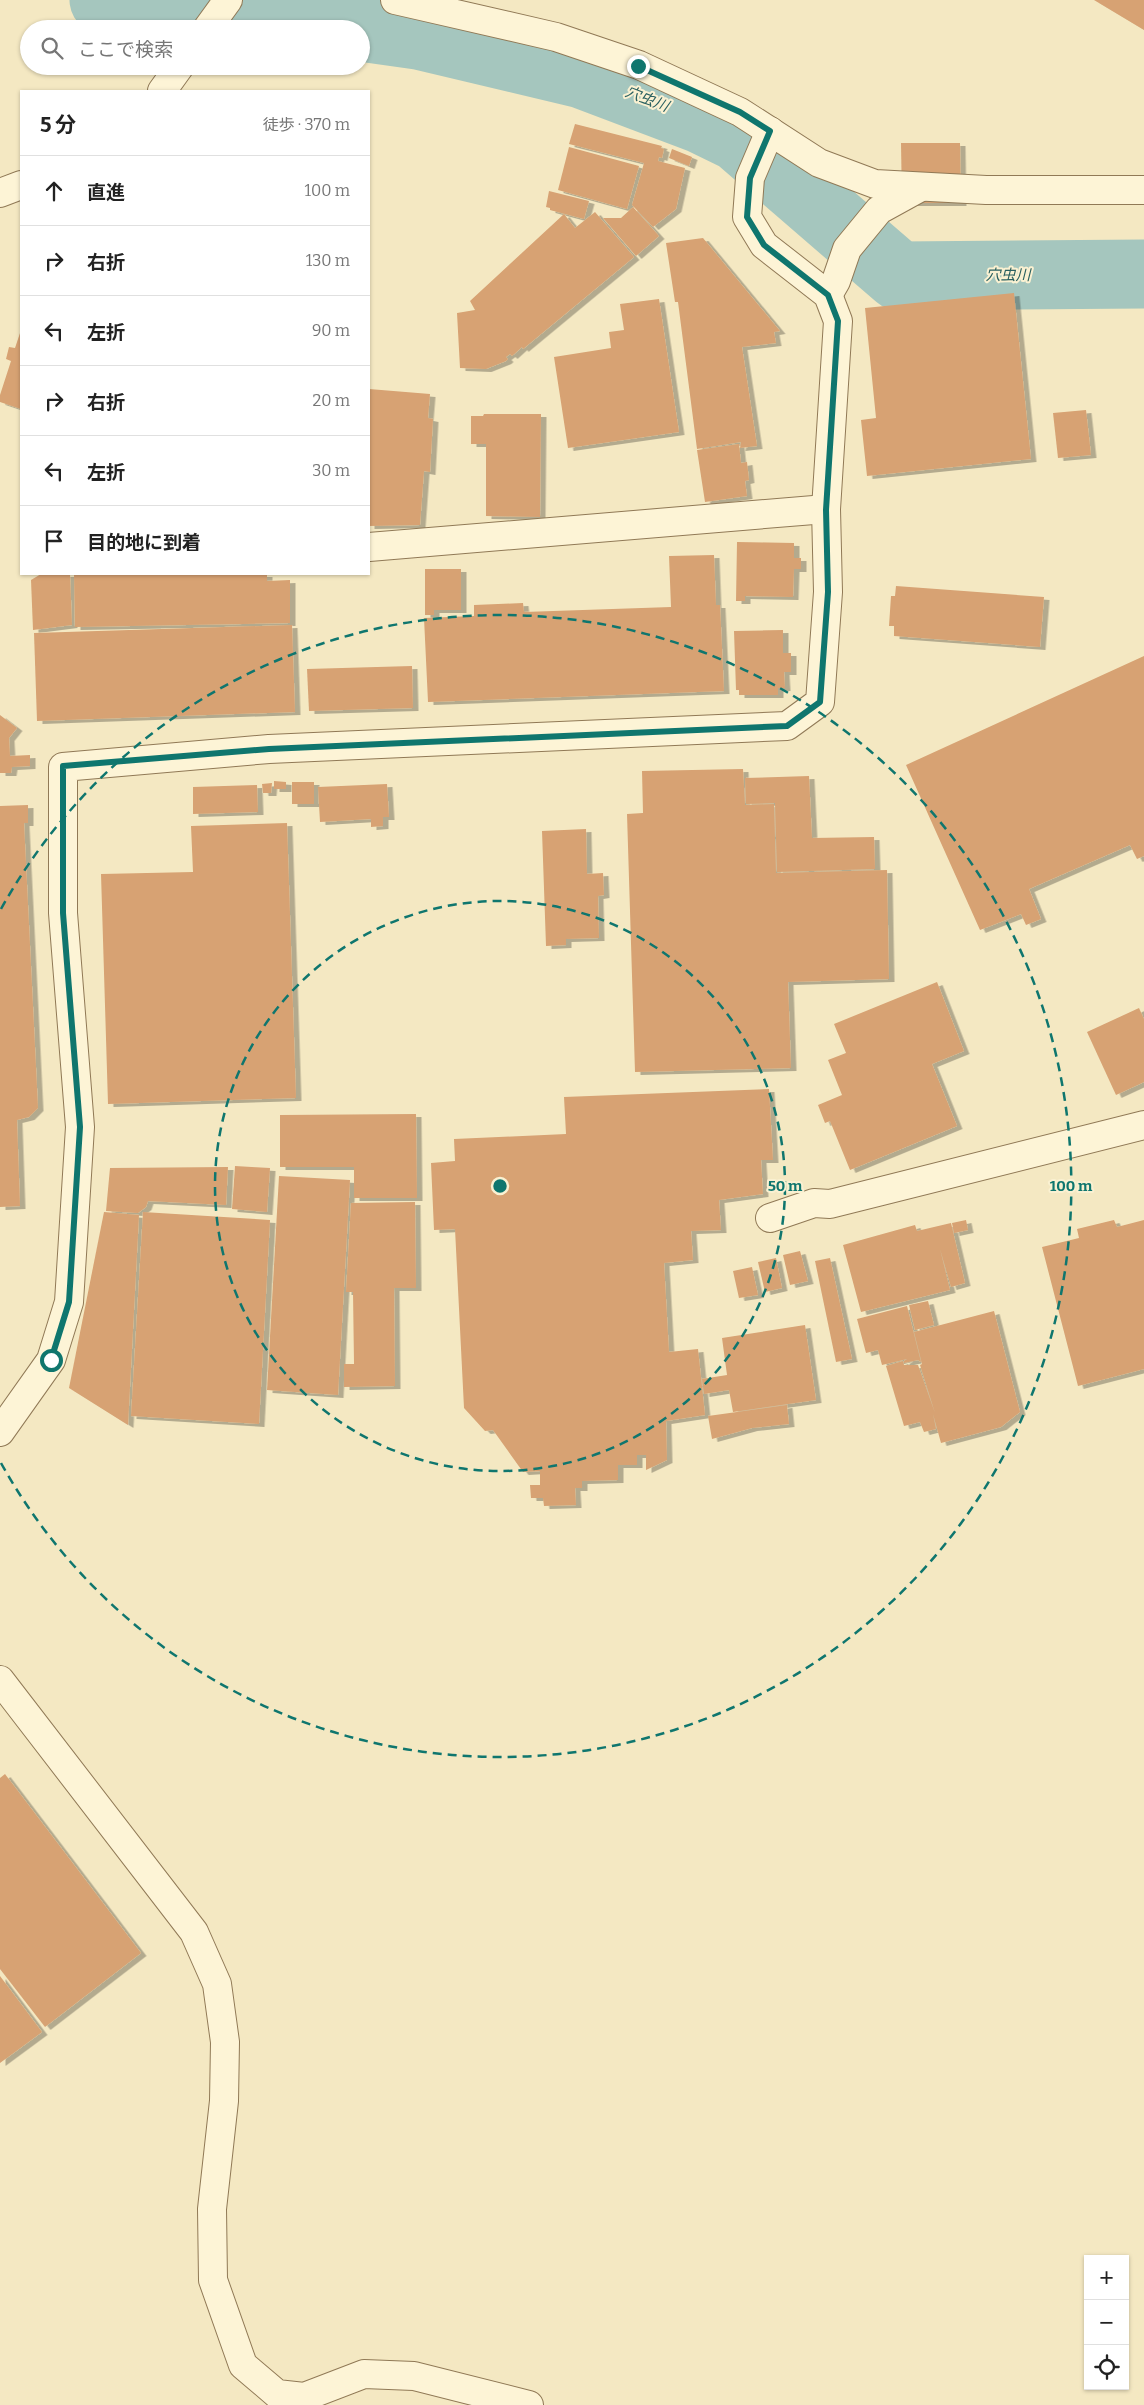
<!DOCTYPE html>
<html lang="ja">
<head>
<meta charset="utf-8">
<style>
  :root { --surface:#fff; --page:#f2f2f2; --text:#222; --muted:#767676; --line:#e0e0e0 }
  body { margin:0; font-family:Bitter,"Noto Sans JP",serif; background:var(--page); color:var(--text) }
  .controls { position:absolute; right:15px; bottom:15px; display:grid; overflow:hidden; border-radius:0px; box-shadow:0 1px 4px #0004 }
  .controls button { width:45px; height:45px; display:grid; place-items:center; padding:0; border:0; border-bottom:1px solid var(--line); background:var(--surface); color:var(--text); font:25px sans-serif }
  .stop { position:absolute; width:15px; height:15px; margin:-11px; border:4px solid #0f766e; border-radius:50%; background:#fff }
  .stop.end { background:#0f766e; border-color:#fff; box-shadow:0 1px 5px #0008 }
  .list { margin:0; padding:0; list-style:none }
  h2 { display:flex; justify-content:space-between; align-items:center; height:65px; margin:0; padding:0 20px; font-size:21px }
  h2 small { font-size:16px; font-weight:400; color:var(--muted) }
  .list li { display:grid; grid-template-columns:32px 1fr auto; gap:15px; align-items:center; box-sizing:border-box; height:70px; padding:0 20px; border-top:1px solid var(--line) }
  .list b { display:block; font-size:19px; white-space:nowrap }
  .list em { font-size:16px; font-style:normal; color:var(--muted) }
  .icon { flex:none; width:28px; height:28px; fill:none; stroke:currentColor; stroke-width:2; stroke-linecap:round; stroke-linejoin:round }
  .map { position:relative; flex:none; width:1144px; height:2405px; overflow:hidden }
  .search { position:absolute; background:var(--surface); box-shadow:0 1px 4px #0004; left:20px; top:20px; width:350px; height:55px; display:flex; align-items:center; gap:12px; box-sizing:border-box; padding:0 18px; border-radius:28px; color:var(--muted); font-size:19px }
  .panel { position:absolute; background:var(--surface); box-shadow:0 1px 4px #0004; left:20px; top:90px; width:350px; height:485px; border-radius:0px }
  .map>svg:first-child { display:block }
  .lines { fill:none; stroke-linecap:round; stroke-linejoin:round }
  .river { stroke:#a5c6be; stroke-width:69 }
  .building { fill:#d7a273; filter:url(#shadow) }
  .minor-casing { stroke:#907956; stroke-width:30 }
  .tertiary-casing { stroke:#907956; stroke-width:30 }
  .minor { stroke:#fdf4d6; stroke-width:28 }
  .tertiary { stroke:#fdf4d6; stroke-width:28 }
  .route { stroke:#0f766e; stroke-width:6 }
  .ring { fill:none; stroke:#0f766e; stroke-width:2.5; stroke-dasharray:9 6 }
  .labels { text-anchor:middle; stroke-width:4; stroke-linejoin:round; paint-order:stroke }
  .water-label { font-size:15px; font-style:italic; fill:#2a6060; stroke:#faf1d2 }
  .centre { fill:#0f766e; stroke:#faf1d2; stroke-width:2.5 }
  .ring-label { font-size:15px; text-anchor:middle; font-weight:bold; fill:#0f766e; stroke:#faf1d2; stroke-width:4; stroke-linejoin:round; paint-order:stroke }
</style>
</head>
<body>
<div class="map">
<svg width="1144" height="2405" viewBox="0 0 1144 2405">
  <defs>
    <filter id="shadow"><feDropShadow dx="5.5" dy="3" stdDeviation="0" flood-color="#0004"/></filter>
  </defs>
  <rect width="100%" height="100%" fill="#f4e8c2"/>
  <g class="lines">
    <polyline class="river" points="104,0 183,21 347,25 418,35 582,74 701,119 738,137 899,276 1144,274"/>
  </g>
  <g class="building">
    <polygon points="1094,0 1144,0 1144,30"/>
    <polygon points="575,124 662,146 661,148 664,149 662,158 659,157 658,161 685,168 676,209 653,227 632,205 644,163 569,144"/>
    <polygon points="901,143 960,143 961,203 902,203"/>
    <polygon points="569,147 639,166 627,209 558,190"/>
    <polygon points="672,149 692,157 689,166 669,158"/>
    <polygon points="549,191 589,201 584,219 550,210 550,208 546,207"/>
    <polygon points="633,207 659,236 636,256 603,218 621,218"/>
    <polygon points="595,212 634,257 523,349 522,347 512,356 510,354 506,357 508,359 506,361 486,369 460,368 457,313 475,310 470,301 564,214 575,228"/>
    <polygon points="703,238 780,331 774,332 776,343 742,347 757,446 740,448 741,442 697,449 678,302 675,302 666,243"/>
    <polygon points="1014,293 1031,459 867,476 861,420 876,418 865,308"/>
    <polygon points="659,299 679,432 568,448 554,357 611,348 609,332 624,330 620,304"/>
    <polygon points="21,330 21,409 0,402 0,395 11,361 6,359 9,347 15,348"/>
    <polygon points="369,389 430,394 428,418 433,419 430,472 424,471 420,525 369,526"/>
    <polygon points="1086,410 1091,455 1058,458 1053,413"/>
    <polygon points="484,414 541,414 540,517 486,516 486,444 471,444 471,416 483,416"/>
    <polygon points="739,444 741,463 747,462 749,480 745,481 747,496 705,502 697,450"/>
    <polygon points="737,542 794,543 794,558 801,558 801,569 794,569 793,597 745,596 745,601 736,601"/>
    <polygon points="714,555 716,605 720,605 724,691 428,702 424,618 474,616 474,605 523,603 524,612 671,607 669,556"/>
    <polygon points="425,569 461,569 461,610 434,610 434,615 425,615"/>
    <polygon points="41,574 70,574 72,625 33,630 31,580"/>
    <polygon points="74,574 267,574 267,581 290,580 290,623 75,627"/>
    <polygon points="896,586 1044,597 1040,647 894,636 894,626 889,626 891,596 895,596"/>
    <polygon points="292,625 295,712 37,721 34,633"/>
    <polygon points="783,630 783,653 791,653 791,672 784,672 785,688 778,688 778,695 739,695 739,690 736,690 734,631"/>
    <polygon points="1144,656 1144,856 1137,859 1130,845 1029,889 1041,919 1026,925 1021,914 980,930 906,765"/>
    <polygon points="412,666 413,708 309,711 307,669"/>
    <polygon points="0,715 17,728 9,738 10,756 30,755 30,766 12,767 11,773 0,773"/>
    <polygon points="743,769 745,805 774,804 776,873 887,870 889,979 788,982 791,1068 635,1072 627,814 643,813 642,771"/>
    <polygon points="809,776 812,838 874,837 875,869 777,872 775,803 746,804 745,778"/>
    <polygon points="274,781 286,782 286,789 274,789"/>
    <rect x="292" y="782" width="22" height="22"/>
    <polygon points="272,783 271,793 263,793 262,784"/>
    <polygon points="387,784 389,817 383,817 383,826 371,827 371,819 320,822 318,787"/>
    <polygon points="257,785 258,812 193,814 193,787"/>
    <polygon points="28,805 28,823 24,823 38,1108 29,1117 17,1120 20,1206 0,1207 0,806"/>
    <polygon points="287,823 296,1098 108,1104 101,874 193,872 191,826"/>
    <polygon points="586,829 587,874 603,873 604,895 598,896 599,938 566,939 566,945 546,946 542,831"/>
    <polygon points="937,982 964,1051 932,1064 957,1126 850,1170 830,1121 825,1123 818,1105 842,1095 828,1060 846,1053 834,1024"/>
    <polygon points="1139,1008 1144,1019 1144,1082 1116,1095 1087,1032"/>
    <polygon points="769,1089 773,1160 761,1160 763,1194 719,1200 721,1230 691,1231 693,1260 664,1263 669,1352 698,1349 705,1415 666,1421 667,1460 646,1470 646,1455 637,1455 637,1465 618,1465 618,1480 582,1481 582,1488 575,1488 576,1505 544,1506 543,1498 531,1498 530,1485 540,1485 540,1471 523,1472 493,1430 485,1431 464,1408 455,1229 434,1230 431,1163 455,1161 454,1139 566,1134 564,1097"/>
    <polygon points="416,1114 417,1198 354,1198 354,1167 280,1167 280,1115"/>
    <polygon points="235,1166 270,1168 267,1212 232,1209"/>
    <polygon points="228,1167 226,1205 148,1201 146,1207 138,1213 106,1211 110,1168"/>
    <polygon points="279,1176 350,1180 338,1395 267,1390"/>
    <polygon points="415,1202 416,1288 394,1288 395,1386 344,1387 344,1364 354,1364 353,1292 346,1292 351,1203"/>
    <polygon points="104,1212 139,1215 128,1425 69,1388"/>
    <polygon points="143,1212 270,1220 259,1424 131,1416"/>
    <polygon points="966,1220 968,1230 954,1233 952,1223"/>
    <polygon points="1114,1220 1117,1227 1144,1220 1144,1369 1078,1386 1042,1247 1079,1238 1077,1229"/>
    <polygon points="951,1223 965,1283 951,1287 940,1249 950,1290 861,1312 843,1245 915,1225 917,1231"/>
    <polygon points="800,1251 808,1281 790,1285 783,1255"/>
    <polygon points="776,1258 782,1288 765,1292 758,1262"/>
    <polygon points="830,1258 852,1359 836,1362 815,1261"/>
    <polygon points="752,1267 758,1295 739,1298 733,1271"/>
    <polygon points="928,1301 934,1325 915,1330 909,1305"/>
    <polygon points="907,1306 921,1362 918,1360 904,1363 904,1361 907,1359 882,1365 878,1350 866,1353 857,1319"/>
    <polygon points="994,1311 1020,1412 1001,1427 941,1443 933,1414 936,1429 924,1432 920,1422 904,1426 886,1366 903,1361 904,1365 918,1365 935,1413 920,1365 922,1364 914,1332"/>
    <polygon points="805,1325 816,1400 733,1412 729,1390 704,1394 702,1379 727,1375 722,1338"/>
    <polygon points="787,1405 789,1424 752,1428 712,1439 708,1416"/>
    <polygon points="5,1774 141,1953 45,2027 0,1969 0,1778"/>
    <polygon points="0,1976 42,2032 0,2063"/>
  </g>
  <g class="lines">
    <defs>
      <g id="minor">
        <polyline points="207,29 228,0"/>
        <polyline points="162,91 180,66"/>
        <polyline points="0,193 21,185"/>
        <polyline points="828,295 836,281 847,249 879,210 919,188"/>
        <polyline points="369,547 826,509"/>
        <polyline points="770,1218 814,1203 830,1204 1144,1125"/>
        <polyline points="0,1432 51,1360 69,1302 80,1127 63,913 63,767 269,749 787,726 820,702 828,592 826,509 838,321 828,295 764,245 747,217 750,178 770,131"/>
        <polyline points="0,1680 194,1932 217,1984 225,2042 224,2101 212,2209 213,2280 243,2365 277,2394 304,2397 364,2374 414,2376 529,2405"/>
      </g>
      <polyline id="tertiary" points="395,0 556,37 639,65 740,112 819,163 875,184 986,190 1144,190"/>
    </defs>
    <use href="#minor" class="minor-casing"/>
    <use href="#tertiary" class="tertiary-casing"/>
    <use href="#minor" class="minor"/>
    <use href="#tertiary" class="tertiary"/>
  </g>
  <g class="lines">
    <polyline class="route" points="51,1360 69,1302 80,1127 63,913 63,766 269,749 787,726 820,702 828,592 826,510 838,321 828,295 764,245 747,217 750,178 770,131 740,112 638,66"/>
  </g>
  <g class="ring">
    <circle cx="500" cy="1186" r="285"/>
    <path d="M1 909A571 571 0 1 1 1 1463"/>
  </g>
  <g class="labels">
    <g class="water-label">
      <text transform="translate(647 99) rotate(21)" y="5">穴虫川</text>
      <text x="1008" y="280">穴虫川</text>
    </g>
  </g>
  <circle cx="500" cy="1186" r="8" class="centre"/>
  <g class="ring-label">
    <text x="785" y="1191">50 m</text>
    <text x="1071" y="1191">100 m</text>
  </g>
</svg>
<div class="controls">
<button>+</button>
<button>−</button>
<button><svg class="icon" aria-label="locate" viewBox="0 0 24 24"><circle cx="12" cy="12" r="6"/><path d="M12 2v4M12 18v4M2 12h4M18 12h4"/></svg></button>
</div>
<div class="stop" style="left:51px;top:1360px"></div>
<div class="stop end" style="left:638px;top:66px"></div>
<div class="search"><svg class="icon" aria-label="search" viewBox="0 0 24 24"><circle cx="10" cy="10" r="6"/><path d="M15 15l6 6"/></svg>ここで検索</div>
<section class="panel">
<h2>5 分<small>徒歩 · 370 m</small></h2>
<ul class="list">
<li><svg class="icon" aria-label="ahead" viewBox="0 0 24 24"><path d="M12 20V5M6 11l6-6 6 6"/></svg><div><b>直進</b></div><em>100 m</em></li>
<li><svg class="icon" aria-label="right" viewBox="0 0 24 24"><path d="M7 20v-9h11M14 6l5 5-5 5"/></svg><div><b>右折</b></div><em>130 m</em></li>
<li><svg class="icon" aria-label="left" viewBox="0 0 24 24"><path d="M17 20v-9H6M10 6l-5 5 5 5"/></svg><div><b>左折</b></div><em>90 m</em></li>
<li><svg class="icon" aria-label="right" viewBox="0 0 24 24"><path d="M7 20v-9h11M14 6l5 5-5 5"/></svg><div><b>右折</b></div><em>20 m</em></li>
<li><svg class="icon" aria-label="left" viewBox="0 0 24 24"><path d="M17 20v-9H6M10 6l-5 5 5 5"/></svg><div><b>左折</b></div><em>30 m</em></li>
<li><svg class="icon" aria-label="arrive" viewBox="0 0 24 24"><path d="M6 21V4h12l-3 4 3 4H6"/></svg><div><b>目的地に到着</b></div></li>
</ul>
</section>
</div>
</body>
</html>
